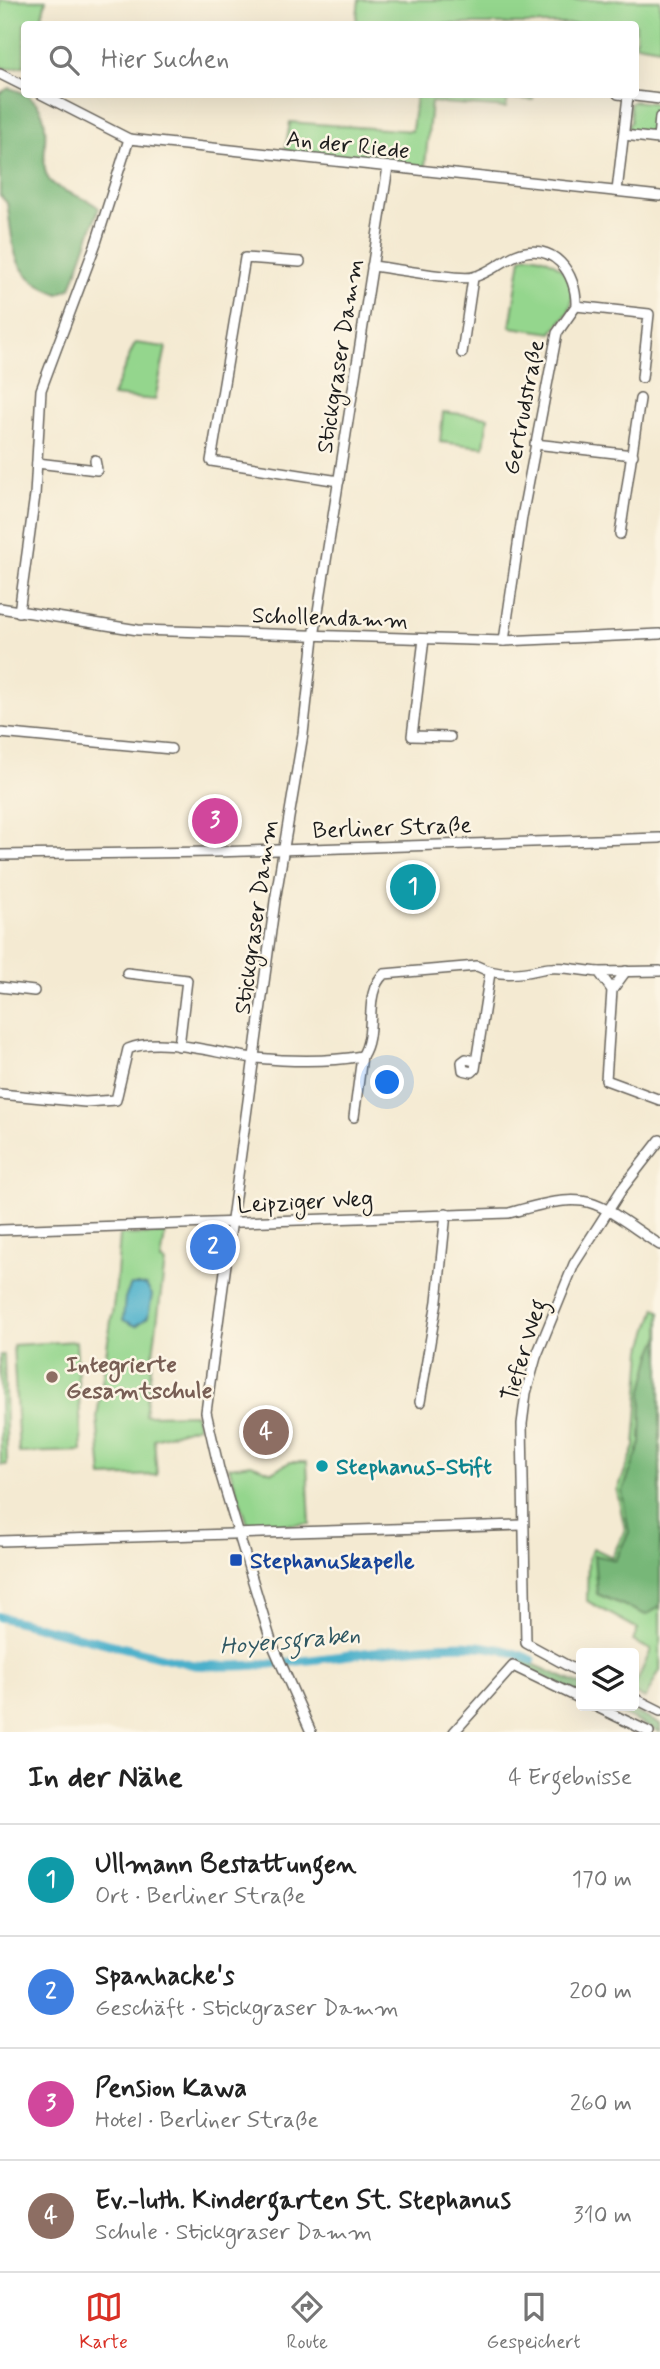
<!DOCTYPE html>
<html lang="de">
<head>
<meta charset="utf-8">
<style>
  :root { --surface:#fff; --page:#f2f2f2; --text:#222; --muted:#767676; --line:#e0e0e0; --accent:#d93025 }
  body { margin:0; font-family:Mynerve,sans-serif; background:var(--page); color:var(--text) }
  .controls { position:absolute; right:21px; bottom:21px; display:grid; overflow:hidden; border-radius:7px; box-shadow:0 7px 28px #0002 }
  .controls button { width:63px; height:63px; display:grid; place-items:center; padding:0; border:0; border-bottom:2px solid var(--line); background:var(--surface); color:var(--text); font:35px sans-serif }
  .you { position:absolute; left:388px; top:1083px; width:24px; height:24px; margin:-18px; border:5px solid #fff; border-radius:50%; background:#1a73e8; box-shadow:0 0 0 10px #1a73e833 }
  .badge { display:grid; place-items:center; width:46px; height:46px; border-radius:50%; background:var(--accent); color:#fff; font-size:23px; font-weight:700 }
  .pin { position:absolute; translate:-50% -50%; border:4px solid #fff; box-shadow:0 2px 7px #0006 }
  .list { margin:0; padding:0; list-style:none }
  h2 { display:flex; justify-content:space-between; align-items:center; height:91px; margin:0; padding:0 28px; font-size:30px }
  h2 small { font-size:23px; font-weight:400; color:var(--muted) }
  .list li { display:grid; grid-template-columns:46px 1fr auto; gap:21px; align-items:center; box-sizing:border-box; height:112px; padding:0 28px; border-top:2px solid var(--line) }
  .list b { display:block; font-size:26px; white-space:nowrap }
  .list p { margin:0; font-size:23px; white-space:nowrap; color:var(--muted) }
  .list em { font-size:23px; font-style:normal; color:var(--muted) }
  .icon { flex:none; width:38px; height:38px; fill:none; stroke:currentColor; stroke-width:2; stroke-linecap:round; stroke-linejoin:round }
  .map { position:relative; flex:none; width:660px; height:1732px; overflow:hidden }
  .search { position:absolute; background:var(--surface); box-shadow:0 7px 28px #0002; left:21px; right:21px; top:21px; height:77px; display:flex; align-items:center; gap:18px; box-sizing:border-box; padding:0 24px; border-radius:7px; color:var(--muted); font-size:26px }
  .sheet { height:539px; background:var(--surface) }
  nav { display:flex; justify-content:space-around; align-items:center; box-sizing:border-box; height:98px; border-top:2px solid var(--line); background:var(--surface); font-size:19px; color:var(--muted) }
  nav a { display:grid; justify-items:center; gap:4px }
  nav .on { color:var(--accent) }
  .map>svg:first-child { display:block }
  .green { fill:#94d68d; stroke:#587954; stroke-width:2 }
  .forest { fill:#77b778; stroke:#4a6a4a; stroke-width:2 }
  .water { fill:#4cb0cb; stroke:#346674; stroke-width:2 }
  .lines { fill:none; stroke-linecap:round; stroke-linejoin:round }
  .canal { stroke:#4cb0cb; stroke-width:9 }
  .minor-casing { stroke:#68645c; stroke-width:12 }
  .minor { stroke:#fff; stroke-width:9 }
  .education-dot { fill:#8d6e63; stroke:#fcf5e5; stroke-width:2.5 }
  .culture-dot { fill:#0f9aa8; stroke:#fcf5e5; stroke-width:2.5 }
  .transit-dot { fill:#1a4fb4; stroke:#fcf5e5; stroke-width:2.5 }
  .labels { text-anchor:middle; stroke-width:5; stroke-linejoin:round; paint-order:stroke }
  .street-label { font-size:23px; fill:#1c1c1c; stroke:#fcf5e5 }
  .education-label { font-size:23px; font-weight:bold; fill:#785e54; stroke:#fcf5e5; text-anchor:start }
  .culture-label { font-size:23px; font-weight:bold; fill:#0d838f; stroke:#fcf5e5; text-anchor:start }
  .transit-label { font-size:23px; font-weight:bold; fill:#164399; stroke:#fcf5e5; text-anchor:start }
  .water-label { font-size:24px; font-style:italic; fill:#2f5762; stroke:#fcf5e5 }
</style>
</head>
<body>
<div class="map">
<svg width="660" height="1732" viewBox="0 0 660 1732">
  <rect width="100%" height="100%" fill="#fcf5e5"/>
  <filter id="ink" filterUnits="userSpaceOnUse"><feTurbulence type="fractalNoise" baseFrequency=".0143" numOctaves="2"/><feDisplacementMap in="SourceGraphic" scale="14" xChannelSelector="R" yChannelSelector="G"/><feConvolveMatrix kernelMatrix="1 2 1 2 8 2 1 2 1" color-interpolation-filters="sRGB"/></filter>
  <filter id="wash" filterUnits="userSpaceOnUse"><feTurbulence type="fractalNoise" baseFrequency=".00686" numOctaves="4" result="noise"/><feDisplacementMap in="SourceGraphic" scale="28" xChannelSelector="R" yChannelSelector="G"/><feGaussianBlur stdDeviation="1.57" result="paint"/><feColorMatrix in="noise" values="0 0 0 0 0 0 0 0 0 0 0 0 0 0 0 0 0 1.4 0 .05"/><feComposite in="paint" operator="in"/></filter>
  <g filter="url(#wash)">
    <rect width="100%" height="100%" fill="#f4ead2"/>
    <g class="green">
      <polygon points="0,0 46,0 40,24 24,24 24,66 6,69 0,66"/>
      <polygon points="359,0 660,0 660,48 636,44 636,24 356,24"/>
      <polygon points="416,95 533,95 533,100 508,98 506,108 431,102 425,167 285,152 290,122 412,131"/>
      <polygon points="634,101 653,103 656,106 655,130 651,134 632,132 627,127 631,122 630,104"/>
      <path d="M528,255C556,256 582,281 569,311C565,319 557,324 552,333L510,327L521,258Z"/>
      <polygon points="135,343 166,347 155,400 112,396"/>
      <polygon points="443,412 488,417 484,447 440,442"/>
      <polygon points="165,1234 161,1261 165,1262 145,1415 195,1414 198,1426 154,1439 157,1475 102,1477 97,1417 116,1286 120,1235"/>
      <polygon points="656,1308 660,1312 660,1670 645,1699 634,1693 634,1688 651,1650 633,1641 638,1629 587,1601 588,1559 593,1548 612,1557 625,1530 617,1491 635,1447 642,1350"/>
      <polygon points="76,1341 82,1451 19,1453 13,1345"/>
      <polygon points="0,1355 4,1355 7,1465 1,1465"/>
      <polygon points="290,1462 307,1462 310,1524 248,1525 229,1467 251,1464 272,1472"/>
    </g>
    <g class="forest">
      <path d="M9,88C71,104 30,161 51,182C64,195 85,195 99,208L71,288L59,294C9,276 15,250 7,203L0,195V93Z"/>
      <polygon points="660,1336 660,1607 646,1615 597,1594 594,1555 615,1560 629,1532 622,1493 641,1443 642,1394 652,1354"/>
      <polygon points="521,1659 581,1685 581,1695 520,1666"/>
      <polygon points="603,1706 623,1706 660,1724 660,1732"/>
    </g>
    <polygon class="water" points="131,1285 146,1285 152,1295 148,1317 136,1326 123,1320 125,1298"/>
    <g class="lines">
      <path class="canal" d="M0,1617L194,1665C259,1670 326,1657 391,1650C440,1645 486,1639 532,1660"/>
    </g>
  </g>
  <g filter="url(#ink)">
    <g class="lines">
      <defs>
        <g id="minor">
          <polyline points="0,74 24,86"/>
          <polyline points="41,94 129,139 660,196"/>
          <polyline points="618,94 660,99"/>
          <polyline points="624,135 658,139 660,117"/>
          <polyline points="617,191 628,96"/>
          <polyline points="300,262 245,258 211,461 339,481"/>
          <path d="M372,266C392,268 459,281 473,277C488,274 502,261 516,255C553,240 577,273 576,306L557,333L522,517L504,641"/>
          <polyline points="576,306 649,314 642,378"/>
          <polyline points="462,353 473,278"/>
          <polyline points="535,444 633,455"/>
          <polyline points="37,463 97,470 95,460"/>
          <polyline points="620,534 640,399"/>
          <polyline points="0,608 138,630 504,641 660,634"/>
          <polyline points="19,612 35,495 41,390 96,243 129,139"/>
          <polyline points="424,639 412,736 450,737"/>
          <polyline points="0,733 171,749"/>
          <polyline points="0,855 213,852 660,838"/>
          <polyline points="599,972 660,971"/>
          <polyline points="127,973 187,980 179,1046"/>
          <polyline points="0,987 34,991"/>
          <polyline points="612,990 626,971"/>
          <polyline points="475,1061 466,1059 462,1062 463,1070 472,1072 475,1069 490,973"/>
          <path d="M0,1094L85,1102L116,1100L128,1049C162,1035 219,1055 255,1058C288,1061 330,1062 362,1056C378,1032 362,994 384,974L477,966C498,977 520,974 542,969C559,965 582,971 599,972L612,990L606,1080L660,1100"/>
          <polyline points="354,1117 362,1056"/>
          <path d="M0,1230L509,1213C594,1189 590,1199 660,1245"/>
          <polyline points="420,1402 437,1301 446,1213"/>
          <polyline points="0,1541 522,1525"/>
          <polyline points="581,1673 526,1643 522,1424 526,1393 536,1357 574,1264 622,1189 660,1140"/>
          <polyline points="634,1698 660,1711"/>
          <polyline points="595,1706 649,1732"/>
          <polyline points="311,1732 271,1641 219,1469 206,1412 275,901 303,734 314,637 388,167"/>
          <polyline points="454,1732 513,1666 581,1699"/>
        </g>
      </defs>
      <use href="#minor" class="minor-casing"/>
      <use href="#minor" class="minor"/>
    </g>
  </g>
  <circle class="education-dot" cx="52" cy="1377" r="7"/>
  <circle class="culture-dot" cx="322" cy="1466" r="7"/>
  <rect class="transit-dot" x="229" y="1553" width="14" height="14" rx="3.5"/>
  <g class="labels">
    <g class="street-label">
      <text transform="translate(348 144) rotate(6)" y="8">An der Riede</text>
      <text transform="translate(339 356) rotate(-81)" y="8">Stickgraser Damm</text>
      <text transform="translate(523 407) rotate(-79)" y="8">Gertrudstraße</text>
      <text transform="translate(330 617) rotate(2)" y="8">Schollendamm</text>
      <text transform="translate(392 827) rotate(-2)" y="8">Berliner Straße</text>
      <text transform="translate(255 917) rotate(-82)" y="8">Stickgraser Damm</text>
      <text transform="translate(305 1201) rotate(-3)" y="8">Leipziger Weg</text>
      <text transform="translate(523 1350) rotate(-73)" y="8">Tiefer Weg</text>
    </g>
    <g class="education-label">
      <text x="66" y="1372">Integrierte<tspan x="66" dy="26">Gesamtschule</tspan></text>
    </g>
    <g class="culture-label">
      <text x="336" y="1474">Stephanus-Stift</text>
    </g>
    <g class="transit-label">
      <text x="250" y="1568">Stephanuskapelle</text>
    </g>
    <g class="water-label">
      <text transform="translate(290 1640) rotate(-5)" y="8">Hoyersgraben</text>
    </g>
  </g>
</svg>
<div class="controls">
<button><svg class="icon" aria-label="layers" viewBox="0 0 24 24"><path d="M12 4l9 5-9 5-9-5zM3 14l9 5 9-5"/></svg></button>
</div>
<div class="you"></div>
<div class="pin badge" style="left:413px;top:887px;background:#0f9aa8">1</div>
<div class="pin badge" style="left:213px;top:1247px;background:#3f7fe0">2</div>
<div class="pin badge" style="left:215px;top:821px;background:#d1479c">3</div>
<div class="pin badge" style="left:266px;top:1432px;background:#8d6e63">4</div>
<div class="search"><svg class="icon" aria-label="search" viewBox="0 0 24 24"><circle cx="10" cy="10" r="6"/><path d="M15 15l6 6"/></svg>Hier suchen</div>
</div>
<section class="sheet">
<h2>In der Nähe<small>4 Ergebnisse</small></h2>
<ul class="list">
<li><span class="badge" style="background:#0f9aa8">1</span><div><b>Ullmann Bestattungen</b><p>Ort · Berliner Straße</p></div><em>170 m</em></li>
<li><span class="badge" style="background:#3f7fe0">2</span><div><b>Spanhacke's</b><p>Geschäft · Stickgraser Damm</p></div><em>200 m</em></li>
<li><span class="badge" style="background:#d1479c">3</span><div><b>Pension Kawa</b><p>Hotel · Berliner Straße</p></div><em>260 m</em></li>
<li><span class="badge" style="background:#8d6e63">4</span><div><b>Ev.-luth. Kindergarten St. Stephanus</b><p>Schule · Stickgraser Damm</p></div><em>310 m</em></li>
</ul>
</section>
<nav>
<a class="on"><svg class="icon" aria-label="map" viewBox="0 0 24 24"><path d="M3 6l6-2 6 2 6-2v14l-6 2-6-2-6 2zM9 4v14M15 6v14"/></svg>Karte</a>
<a><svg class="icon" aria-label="directions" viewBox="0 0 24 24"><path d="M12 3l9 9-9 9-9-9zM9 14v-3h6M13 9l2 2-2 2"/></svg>Route</a>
<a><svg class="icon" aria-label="saved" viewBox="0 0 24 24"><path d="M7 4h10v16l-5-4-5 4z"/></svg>Gespeichert</a>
</nav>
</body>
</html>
